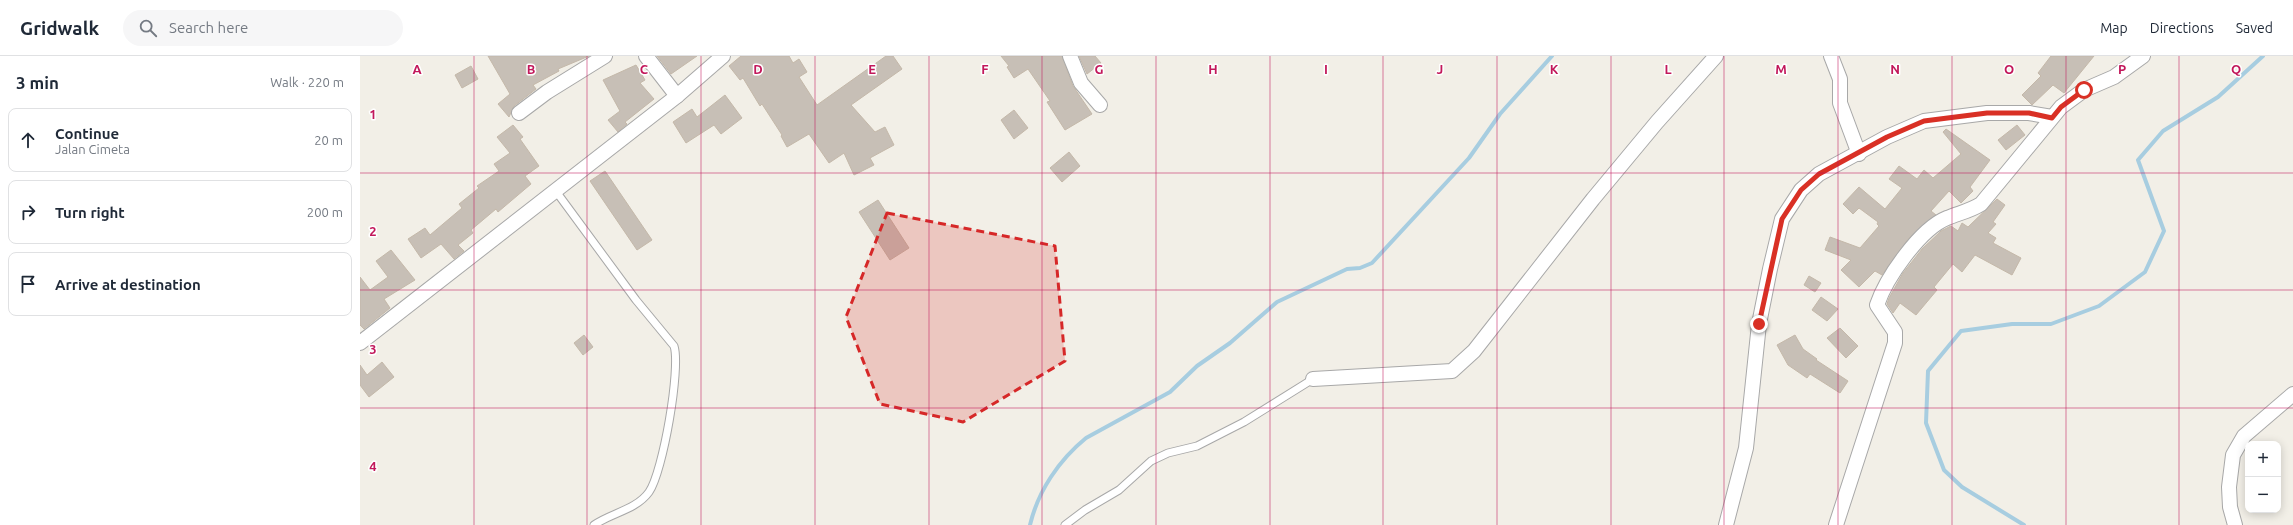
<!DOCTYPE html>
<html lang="en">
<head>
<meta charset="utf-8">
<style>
  :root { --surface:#fff; --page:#f6f6f7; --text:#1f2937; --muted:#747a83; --line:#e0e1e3 }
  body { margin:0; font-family:Ubuntu,sans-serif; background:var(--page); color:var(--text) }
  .controls { position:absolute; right:12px; bottom:12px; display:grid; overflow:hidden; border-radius:8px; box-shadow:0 2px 10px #0003 }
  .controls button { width:36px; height:36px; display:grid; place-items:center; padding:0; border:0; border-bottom:1px solid var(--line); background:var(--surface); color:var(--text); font:20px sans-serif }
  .stop { position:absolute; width:12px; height:12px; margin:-9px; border:3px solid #d93025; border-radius:50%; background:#fff }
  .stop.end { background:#d93025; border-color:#fff; box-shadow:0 1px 4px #0008 }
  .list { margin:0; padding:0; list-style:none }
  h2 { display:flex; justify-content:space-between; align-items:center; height:52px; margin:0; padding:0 16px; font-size:17px }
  h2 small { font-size:13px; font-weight:400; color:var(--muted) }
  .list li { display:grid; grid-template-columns:26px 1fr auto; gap:12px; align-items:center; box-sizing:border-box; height:64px; margin:0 8px 8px; padding:0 8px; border:1px solid var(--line); border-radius:8px }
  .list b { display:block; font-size:15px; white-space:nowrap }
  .list p { margin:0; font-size:13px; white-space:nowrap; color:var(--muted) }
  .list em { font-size:13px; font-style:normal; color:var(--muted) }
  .icon { flex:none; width:22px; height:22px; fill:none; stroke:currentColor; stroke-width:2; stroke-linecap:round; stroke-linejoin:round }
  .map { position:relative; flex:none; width:1933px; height:469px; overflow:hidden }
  header { display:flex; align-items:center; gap:24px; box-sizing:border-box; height:56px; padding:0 20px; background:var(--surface); border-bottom:1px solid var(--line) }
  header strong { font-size:19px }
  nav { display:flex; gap:22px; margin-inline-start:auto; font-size:14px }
  .search { width:280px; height:36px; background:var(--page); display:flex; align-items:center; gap:10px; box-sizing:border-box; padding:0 14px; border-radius:22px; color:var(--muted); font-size:15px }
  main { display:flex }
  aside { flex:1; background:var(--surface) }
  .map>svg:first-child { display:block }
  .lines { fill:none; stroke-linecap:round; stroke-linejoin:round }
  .stream { stroke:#a7cde0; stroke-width:4 }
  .building { fill:#c7bfb6; stroke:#c4b8a9 }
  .service-casing { stroke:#a8a8a8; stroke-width:9 }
  .minor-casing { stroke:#a8a8a8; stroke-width:16 }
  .service { stroke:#fff; stroke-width:7 }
  .minor { stroke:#fff; stroke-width:14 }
  .route { stroke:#d93025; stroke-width:5 }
  .marked { fill:#d62828; fill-opacity:0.2; stroke:#d62828; stroke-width:3; stroke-dasharray:8 5; stroke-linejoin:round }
  .grid { fill:none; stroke:#c2185b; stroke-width:1; stroke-opacity:0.55 }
  .grid-label { font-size:13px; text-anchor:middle; font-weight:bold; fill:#c2185b; stroke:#fff; stroke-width:3; stroke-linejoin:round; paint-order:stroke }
</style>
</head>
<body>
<header>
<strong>Gridwalk</strong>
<div class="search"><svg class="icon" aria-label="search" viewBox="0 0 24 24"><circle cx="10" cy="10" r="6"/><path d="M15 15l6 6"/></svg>Search here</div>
<nav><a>Map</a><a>Directions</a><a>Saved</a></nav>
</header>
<main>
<aside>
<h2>3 min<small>Walk · 220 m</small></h2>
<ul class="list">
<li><svg class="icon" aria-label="ahead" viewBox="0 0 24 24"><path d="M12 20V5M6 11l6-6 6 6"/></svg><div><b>Continue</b><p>Jalan Cimeta</p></div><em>20 m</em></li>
<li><svg class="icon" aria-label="right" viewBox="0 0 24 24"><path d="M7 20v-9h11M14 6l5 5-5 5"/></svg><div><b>Turn right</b></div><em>200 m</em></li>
<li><svg class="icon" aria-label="arrive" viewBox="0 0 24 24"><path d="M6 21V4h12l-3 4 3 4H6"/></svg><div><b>Arrive at destination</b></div></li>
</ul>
</aside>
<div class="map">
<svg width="1933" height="469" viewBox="0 0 1933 469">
  <rect width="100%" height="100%" fill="#f2efe7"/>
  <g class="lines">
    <g class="stream">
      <path d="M670,469C678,435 699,404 726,382L810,336L837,310L870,287L917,246L987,213L1000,212L1012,207L1109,102L1140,58L1192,0"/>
      <polyline points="1664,469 1602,431 1584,414 1566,367 1568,315 1601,275 1652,268 1691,268 1739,250 1785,216 1804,175 1778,104 1803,75 1858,41 1903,0"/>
    </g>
  </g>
  <g class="building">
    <polygon points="128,0 229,0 198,13 199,15 173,29 176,33 154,50 149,61 138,48 150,38"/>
    <polygon points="297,0 337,0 311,18"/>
    <polygon points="381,0 429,0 433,7 439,3 447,16 439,21 457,49 526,0 533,0 542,13 491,49 515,76 525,71 534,89 510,102 514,109 494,119 484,97 469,107 449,78 427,91 421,80 422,79 402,48 400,50 383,22 380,24 369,10"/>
    <polygon points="641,0 702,0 713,30 732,58 705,74 687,46 690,45 668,13 654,22 647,11 649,10"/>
    <polygon points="719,0 735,0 741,7 727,18"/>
    <polygon points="1691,0 1734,0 1704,37 1693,29 1672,49 1662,39 1681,20 1678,17"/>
    <polygon points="276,9 285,24 280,27 294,43 265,66 267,68 258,76 248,64 260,55 243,24"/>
    <polygon points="111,10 118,23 102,32 95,19"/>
    <polygon points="365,39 382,62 361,78 354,69 326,87 313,66 332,53 337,61"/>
    <polygon points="654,54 668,72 654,83 641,64"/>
    <polygon points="153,69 163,81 160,83 179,110 165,120 171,128 138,156 136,153 111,174 113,177 98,189 104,195 94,203 81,188 61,202 48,183 65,172 70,179 102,152 99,148 119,132 117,130 139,115 134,108 150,97 137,81"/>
    <polygon points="1657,69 1665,79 1646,94 1638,84"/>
    <polygon points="1586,73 1630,104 1610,131 1613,135 1601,147 1589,135 1571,155 1576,159 1549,182 1522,219 1515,215 1499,231 1481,214 1491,204 1465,194 1470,181 1500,192 1519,170 1517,168 1518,166 1499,152 1493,158 1483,148 1499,131 1525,153 1542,132 1529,123 1539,110 1557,123 1564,114 1573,122 1601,98 1583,76"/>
    <polygon points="709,96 720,110 702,126 690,112"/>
    <polygon points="245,115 292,184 277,194 230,125"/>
    <polygon points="1637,143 1645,149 1633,166 1636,168 1628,177 1636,182 1633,187 1661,202 1652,219 1615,199 1602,216 1593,208 1574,231 1577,234 1556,259 1540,247 1533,257 1527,248 1529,242 1543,217 1562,193 1581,175 1591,170 1598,175 1602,167 1608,171"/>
    <polygon points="518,144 549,192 530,204 499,156"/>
    <polygon points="31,194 55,224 24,243 30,252 4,273 0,269 0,221 10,234 28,221 16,205"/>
    <polygon points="1449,220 1461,227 1455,236 1444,229"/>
    <polygon points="1461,241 1478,253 1467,265 1452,254"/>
    <polygon points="1480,272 1498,290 1486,302 1467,282"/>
    <polygon points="224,279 233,291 223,299 214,287"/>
    <polygon points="1435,279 1443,293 1457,303 1456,304 1488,325 1480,337 1450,318 1447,322 1428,309 1417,289"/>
    <polygon points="22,306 34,321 9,341 0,329 0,309 7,319"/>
  </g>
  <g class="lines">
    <defs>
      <g id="service">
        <path d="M195,134L276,244L314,290C321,312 303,416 289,436C276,454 251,457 234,469"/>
        <polyline points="705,469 725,454 759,434 791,405 808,397 837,390 884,366 953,323"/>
      </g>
      <g id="minor">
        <polyline points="286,0 317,40"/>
        <polyline points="710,0 721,27 740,49"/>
        <polyline points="1471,0 1480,23 1480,47 1499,98"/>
        <polyline points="159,57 187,36 245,0"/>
        <polyline points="0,287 317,40 363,0"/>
        <polyline points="953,323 1092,315 1114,295 1233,143 1297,66 1356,0"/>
        <polyline points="1366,469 1386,392 1399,268 1410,213 1422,163 1441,134 1459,118 1527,81 1564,65 1627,57 1669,57 1692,61"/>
        <path d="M1476,469L1535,287V276L1517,249C1526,222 1560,173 1587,162C1599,157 1610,155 1621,148L1701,51L1724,34L1754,21L1783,0"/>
        <polyline points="1875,469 1870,451 1869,431 1873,399 1884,380 1933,338"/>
      </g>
    </defs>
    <use href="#service" class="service-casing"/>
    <use href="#minor" class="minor-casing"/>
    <use href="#service" class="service"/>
    <use href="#minor" class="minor"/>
  </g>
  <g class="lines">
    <polyline class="route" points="1399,268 1422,163 1441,134 1459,118 1527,81 1564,65 1627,57 1669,57 1692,62 1701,51 1724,34"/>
  </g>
  <path class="marked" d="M527,157L695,190L705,305L603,366L520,348L486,261Z"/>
  <path class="grid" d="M114,0V469M227,0V469M341,0V469M455,0V469M569,0V469M682,0V469M796,0V469M910,0V469M1023,0V469M1137,0V469M1251,0V469M1364,0V469M1478,0V469M1592,0V469M1706,0V469M1819,0V469M0,117H1933M0,234H1933M0,352H1933"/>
  <g class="grid-label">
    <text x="57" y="18">A</text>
    <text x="171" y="18">B</text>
    <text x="284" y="18">C</text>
    <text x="398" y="18">D</text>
    <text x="512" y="18">E</text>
    <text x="625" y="18">F</text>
    <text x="739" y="18">G</text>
    <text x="853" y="18">H</text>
    <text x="966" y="18">I</text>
    <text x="1080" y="18">J</text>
    <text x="1194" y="18">K</text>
    <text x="1308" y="18">L</text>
    <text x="1421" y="18">M</text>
    <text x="1535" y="18">N</text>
    <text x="1649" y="18">O</text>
    <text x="1762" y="18">P</text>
    <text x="1876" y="18">Q</text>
    <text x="13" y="63">1</text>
    <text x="13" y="180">2</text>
    <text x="13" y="298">3</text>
    <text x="13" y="415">4</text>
  </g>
</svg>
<div class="controls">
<button>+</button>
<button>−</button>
</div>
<div class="stop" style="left:1724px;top:34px"></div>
<div class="stop end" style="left:1399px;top:268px"></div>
</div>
</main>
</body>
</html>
